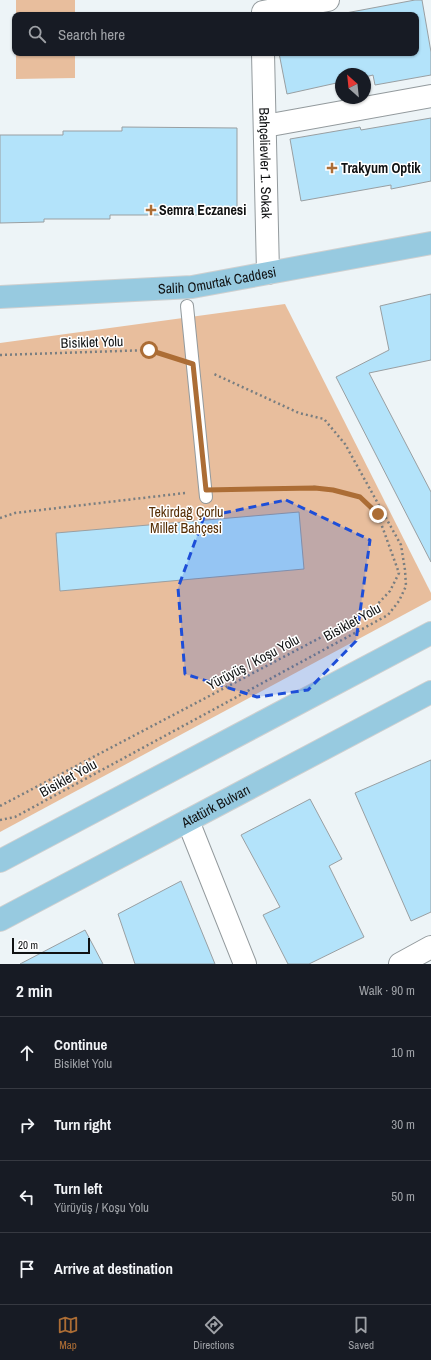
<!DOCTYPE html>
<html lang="en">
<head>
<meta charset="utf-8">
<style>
  :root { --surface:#171b24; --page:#20242c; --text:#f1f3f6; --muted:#9ea1a6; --line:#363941; --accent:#ac6d35 }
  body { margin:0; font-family:"Archivo Narrow",sans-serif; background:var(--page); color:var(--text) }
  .compass { position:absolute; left:335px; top:68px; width:36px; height:36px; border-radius:50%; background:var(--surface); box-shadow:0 1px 3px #0004; rotate:333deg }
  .scale { position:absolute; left:12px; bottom:10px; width:78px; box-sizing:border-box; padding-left:4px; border:2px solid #101213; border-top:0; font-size:11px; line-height:14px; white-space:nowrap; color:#101213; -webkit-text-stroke:3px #fff; paint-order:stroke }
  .stop { position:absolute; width:12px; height:12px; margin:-9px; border:3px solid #ac6d35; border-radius:50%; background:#fff }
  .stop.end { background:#ac6d35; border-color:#fff; box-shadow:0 1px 4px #0008 }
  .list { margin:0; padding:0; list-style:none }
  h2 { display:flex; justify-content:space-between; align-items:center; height:52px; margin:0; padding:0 16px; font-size:17px }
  h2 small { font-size:13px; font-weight:400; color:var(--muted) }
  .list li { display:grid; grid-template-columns:26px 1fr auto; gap:12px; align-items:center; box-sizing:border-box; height:72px; padding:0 16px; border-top:1px solid var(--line) }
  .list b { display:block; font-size:15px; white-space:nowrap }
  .list p { margin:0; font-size:13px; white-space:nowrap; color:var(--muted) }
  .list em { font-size:13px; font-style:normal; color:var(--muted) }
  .icon { flex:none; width:22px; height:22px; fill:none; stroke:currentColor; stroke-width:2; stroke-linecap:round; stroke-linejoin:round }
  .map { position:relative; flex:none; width:431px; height:964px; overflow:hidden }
  .search { position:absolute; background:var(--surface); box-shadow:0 1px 3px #0004; left:12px; right:12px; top:12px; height:44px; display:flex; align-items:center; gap:10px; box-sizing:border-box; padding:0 14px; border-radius:8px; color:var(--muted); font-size:15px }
  .sheet { height:340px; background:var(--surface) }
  nav { display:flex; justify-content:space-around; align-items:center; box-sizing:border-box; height:56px; border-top:1px solid var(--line); background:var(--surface); font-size:11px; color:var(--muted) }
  nav a { display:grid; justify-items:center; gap:2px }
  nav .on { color:var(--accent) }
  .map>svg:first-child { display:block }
  .green { fill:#e8be9d }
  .building { fill:#b3e3fa; stroke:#999fa2 }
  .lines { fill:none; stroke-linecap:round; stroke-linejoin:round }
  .lane-casing { stroke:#939a9d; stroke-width:14 }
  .street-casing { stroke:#939a9d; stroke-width:24 }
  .primary-casing { stroke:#cfd0d0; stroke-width:24 }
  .path { stroke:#797e80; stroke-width:2.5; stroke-dasharray:2 3; stroke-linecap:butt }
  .lane { stroke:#fff; stroke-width:12 }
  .street { stroke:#fff; stroke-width:22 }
  .primary { stroke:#97cae0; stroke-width:22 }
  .route { stroke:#ac6d35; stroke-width:5 }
  .marked { fill:#1d4ed8; fill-opacity:0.2; stroke:#1d4ed8; stroke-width:3; stroke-dasharray:8 5; stroke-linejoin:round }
  .poi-dot { fill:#ac6d35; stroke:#fff; stroke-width:1.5 }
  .labels { text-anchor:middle; stroke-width:3; stroke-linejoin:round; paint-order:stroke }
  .street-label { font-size:14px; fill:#101213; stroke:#fff }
  .poi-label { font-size:14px; font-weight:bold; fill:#101213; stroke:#fff; text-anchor:start }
  .park-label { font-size:14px; fill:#562f06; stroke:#fff }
</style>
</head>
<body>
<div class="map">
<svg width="431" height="964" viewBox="0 0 431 964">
  <rect width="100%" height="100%" fill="#edf4f7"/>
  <g class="green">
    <rect x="16" y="0" width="59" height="15"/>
    <polygon points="16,53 75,53 75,78 16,79"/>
    <polygon points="285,304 431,593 431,600 0,832 0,343"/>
  </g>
  <g class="building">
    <polygon points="415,0 422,0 431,52 431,75 375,85 373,75 365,77 365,74 341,74 341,82 287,94 279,53 416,53 416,15 335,15"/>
    <polygon points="431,118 431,181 391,189 391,185 301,201 290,139 360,127 361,130"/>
    <polygon points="122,127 237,128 237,215 110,215 110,219 44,219 44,222 0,223 0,135 63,135 63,131 122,131"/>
    <polygon points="431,294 431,360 369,373 431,492 431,562 336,377 389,350 380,306"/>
    <polygon points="299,512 304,569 60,591 56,533"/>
    <polygon points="431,760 431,912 411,921 355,793"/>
    <polygon points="310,799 342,859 329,866 364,937 309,964 288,964 263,915 280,907 241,835"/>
    <polygon points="181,881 215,964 135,964 118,914"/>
    <polygon points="85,930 103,964 20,964"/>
  </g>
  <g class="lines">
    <defs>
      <polyline id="lane" points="187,306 206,497"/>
      <g id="street">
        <polyline points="263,12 328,0"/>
        <path id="s1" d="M263,53L268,273"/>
        <polyline points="265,126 431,96"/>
        <polyline points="188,821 245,964"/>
        <polyline points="400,964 431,947"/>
      </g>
      <g id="primary">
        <path id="s2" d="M0,297L192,287L431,243"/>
        <polyline points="0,861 431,633"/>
        <path id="s3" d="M0,920L431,692"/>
      </g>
    </defs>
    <use href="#lane" class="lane-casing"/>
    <use href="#street" class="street-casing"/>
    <use href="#primary" class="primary-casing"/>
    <g class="path">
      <polyline points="0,355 149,350 172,358"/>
      <polyline points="0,518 15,513 185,493"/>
      <polyline points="0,806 371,611 390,591 399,573 378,515 360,497 333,490 315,487 224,490"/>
      <polyline points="0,820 15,817 388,615 399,601 406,586 405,570 401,545 345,444 324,419 299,413 214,374"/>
    </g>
    <use href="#lane" class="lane"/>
    <use href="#street" class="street"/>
    <use href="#primary" class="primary"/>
  </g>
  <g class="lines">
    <polyline class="route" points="149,350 193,364 206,490 315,488 333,490 360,497 378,514"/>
  </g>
  <path class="marked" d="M286,500L370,540L356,641L308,690L257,697L185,674L178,588L204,517Z"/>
  <g class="poi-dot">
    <path d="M330 162h4v4h4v4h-4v4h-4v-4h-4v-4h4z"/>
    <path d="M149 204h4v4h4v4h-4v4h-4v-4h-4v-4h4z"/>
  </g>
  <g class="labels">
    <g class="street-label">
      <text dy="5" stroke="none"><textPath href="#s1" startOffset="110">Bahçelievler 1. Sokak</textPath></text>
      <text dy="5" stroke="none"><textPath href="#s2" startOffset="218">Salih Omurtak Caddesi</textPath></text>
      <text transform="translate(92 342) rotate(-2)" y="5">Bisiklet Yolu</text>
      <text transform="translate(352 622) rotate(-29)" y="5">Bisiklet Yolu</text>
      <text transform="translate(253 662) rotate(-28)" y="5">Yürüyüş / Koşu Yolu</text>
      <text transform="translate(68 778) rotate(-29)" y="5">Bisiklet Yolu</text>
      <text dy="5" stroke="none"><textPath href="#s3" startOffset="244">Atatürk Bulvarı</textPath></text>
    </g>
    <g class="poi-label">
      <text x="341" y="173">Trakyum Optik</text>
      <text x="159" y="215">Semra Eczanesi</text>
    </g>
    <g class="park-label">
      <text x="186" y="517">Tekirdağ Çorlu<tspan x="186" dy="16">Millet Bahçesi</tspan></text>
    </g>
  </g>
</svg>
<svg class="compass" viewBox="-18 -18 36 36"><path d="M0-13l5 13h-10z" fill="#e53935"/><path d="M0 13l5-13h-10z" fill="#9ea1a6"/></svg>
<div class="scale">20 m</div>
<div class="stop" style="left:149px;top:350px"></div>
<div class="stop end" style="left:378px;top:514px"></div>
<div class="search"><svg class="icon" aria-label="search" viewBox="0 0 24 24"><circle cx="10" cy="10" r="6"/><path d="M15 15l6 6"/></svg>Search here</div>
</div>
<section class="sheet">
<h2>2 min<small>Walk · 90 m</small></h2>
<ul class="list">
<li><svg class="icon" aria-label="ahead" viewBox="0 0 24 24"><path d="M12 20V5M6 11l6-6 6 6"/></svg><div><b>Continue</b><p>Bisiklet Yolu</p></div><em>10 m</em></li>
<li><svg class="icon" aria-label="right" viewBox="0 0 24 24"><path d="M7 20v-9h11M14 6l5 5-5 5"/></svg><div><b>Turn right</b></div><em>30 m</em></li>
<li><svg class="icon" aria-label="left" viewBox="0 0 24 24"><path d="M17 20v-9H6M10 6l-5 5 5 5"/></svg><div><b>Turn left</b><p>Yürüyüş / Koşu Yolu</p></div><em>50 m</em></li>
<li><svg class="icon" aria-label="arrive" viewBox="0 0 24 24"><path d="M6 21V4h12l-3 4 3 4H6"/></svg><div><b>Arrive at destination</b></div></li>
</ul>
</section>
<nav>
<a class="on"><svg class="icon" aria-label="map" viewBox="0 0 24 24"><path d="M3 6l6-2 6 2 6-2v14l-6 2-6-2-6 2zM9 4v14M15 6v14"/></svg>Map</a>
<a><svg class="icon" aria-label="directions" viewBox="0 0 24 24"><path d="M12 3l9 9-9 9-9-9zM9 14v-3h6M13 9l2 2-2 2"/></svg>Directions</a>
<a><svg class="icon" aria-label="saved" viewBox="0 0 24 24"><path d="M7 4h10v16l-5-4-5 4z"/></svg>Saved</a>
</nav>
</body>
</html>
